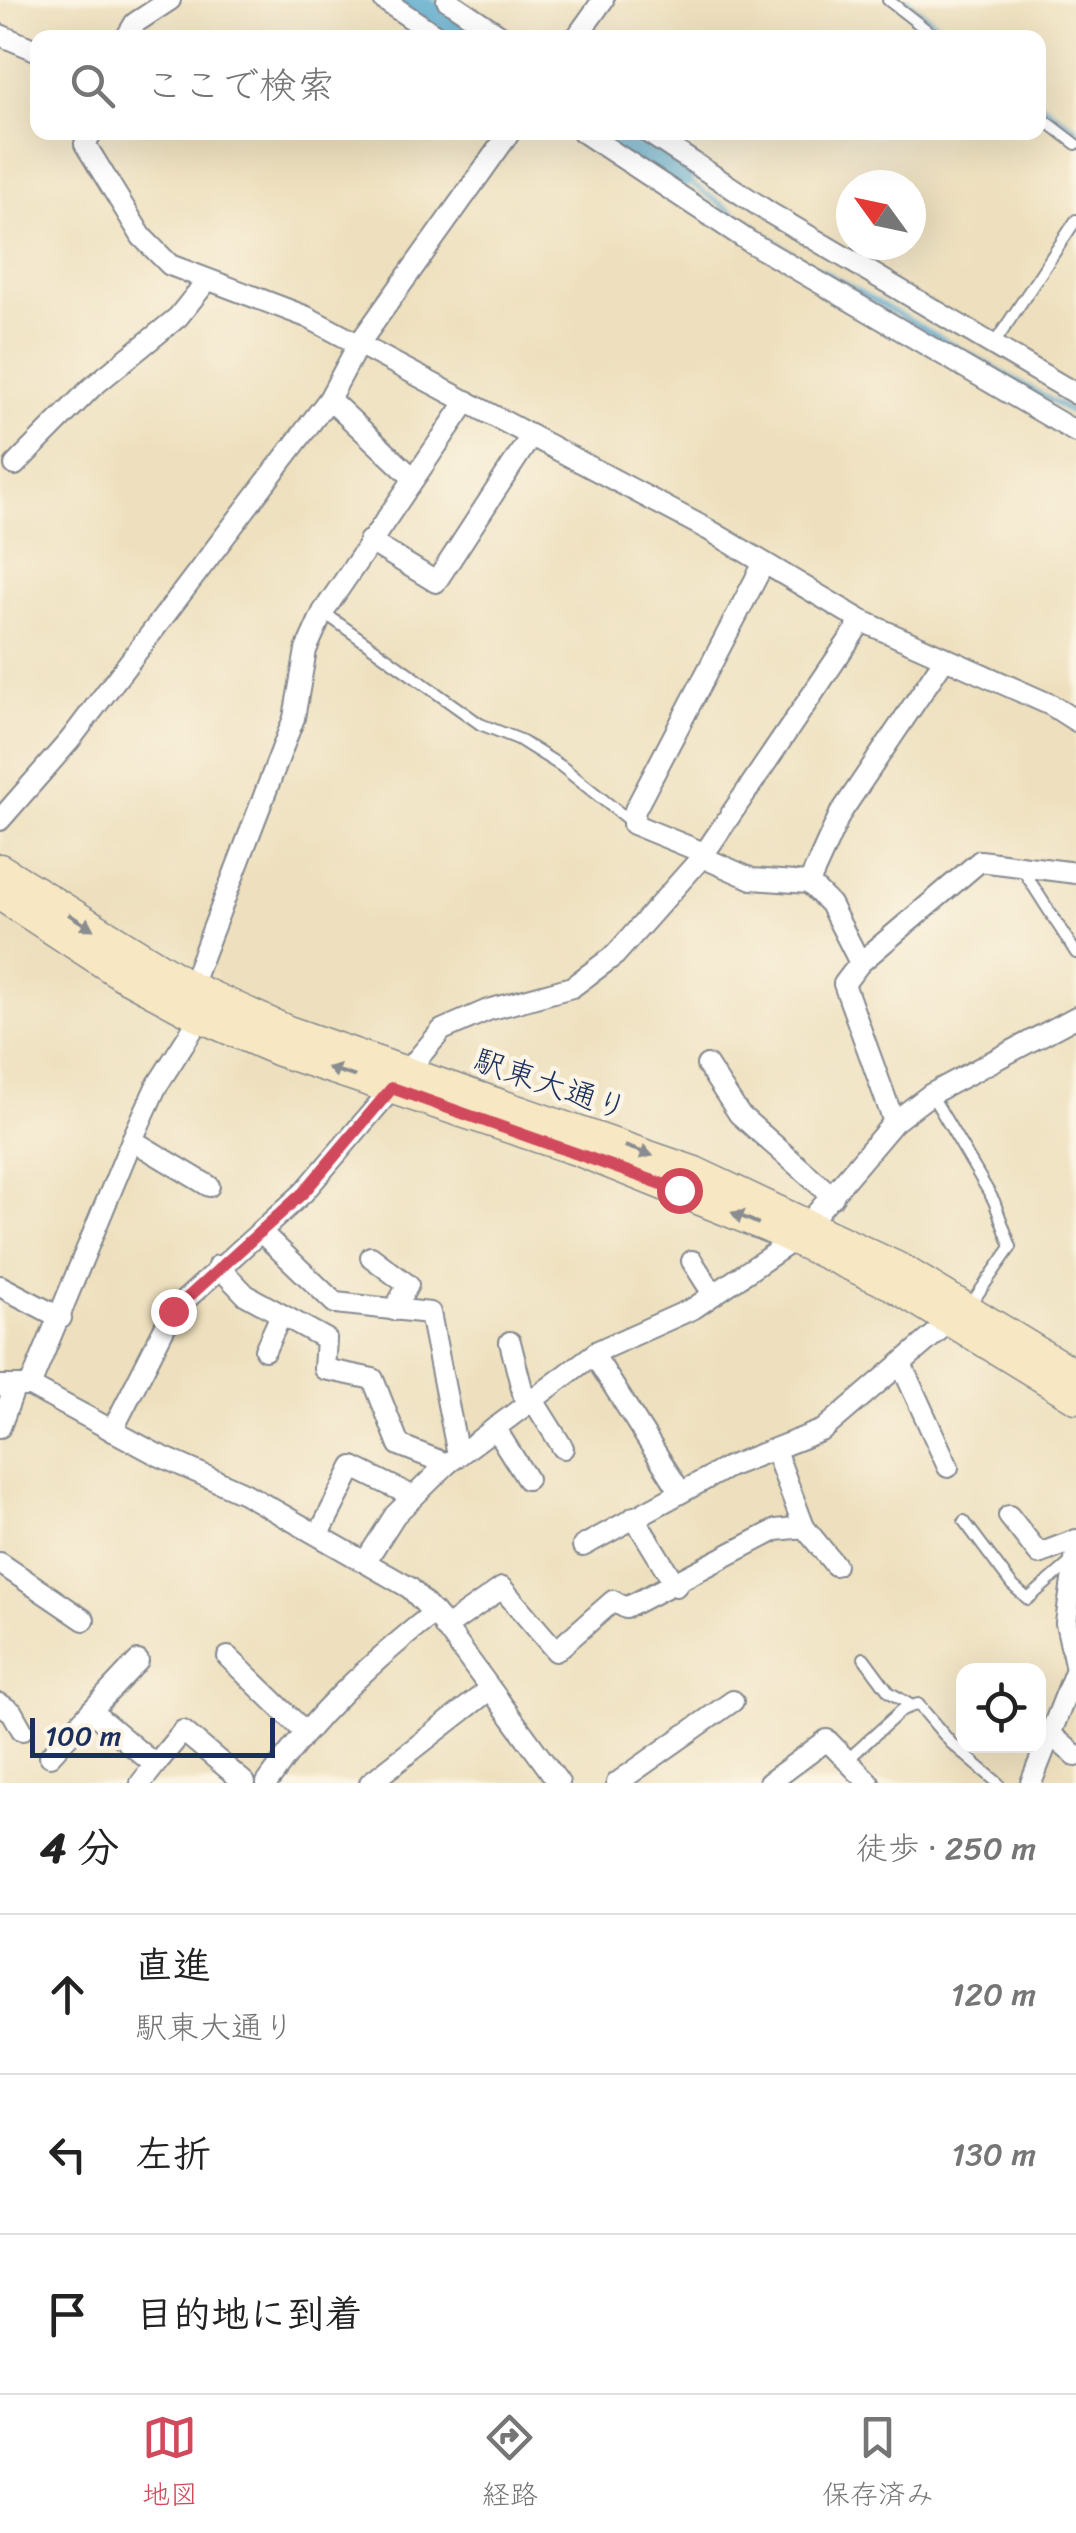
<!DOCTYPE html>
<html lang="ja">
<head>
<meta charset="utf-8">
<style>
  :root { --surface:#fff; --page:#f2f2f2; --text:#222; --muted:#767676; --line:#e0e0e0; --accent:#d1495b }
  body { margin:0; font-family:Sriracha,"Klee One",sans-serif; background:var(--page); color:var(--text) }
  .controls { position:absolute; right:30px; bottom:30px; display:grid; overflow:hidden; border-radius:20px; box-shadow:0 10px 40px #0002 }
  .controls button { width:90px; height:90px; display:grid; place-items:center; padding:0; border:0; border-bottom:2px solid var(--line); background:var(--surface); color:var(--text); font:50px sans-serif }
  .compass { position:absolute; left:836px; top:170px; width:90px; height:90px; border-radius:50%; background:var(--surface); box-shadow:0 10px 40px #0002; rotate:303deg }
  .scale { position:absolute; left:30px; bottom:25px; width:245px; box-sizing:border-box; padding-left:10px; border:5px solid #1b2f5e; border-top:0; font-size:28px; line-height:35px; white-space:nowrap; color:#1b2f5e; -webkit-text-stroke:8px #fcf5e5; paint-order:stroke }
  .stop { position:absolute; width:30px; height:30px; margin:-22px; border:8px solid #d1495b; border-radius:50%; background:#fff }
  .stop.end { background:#d1495b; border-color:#fff; box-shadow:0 2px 10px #0008 }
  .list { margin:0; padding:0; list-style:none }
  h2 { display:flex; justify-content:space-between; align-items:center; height:130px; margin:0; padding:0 40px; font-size:42px }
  h2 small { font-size:32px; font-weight:400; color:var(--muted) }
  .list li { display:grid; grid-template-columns:65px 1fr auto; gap:30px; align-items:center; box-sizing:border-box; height:160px; padding:0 40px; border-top:2px solid var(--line) }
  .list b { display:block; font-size:38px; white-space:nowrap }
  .list p { margin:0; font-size:32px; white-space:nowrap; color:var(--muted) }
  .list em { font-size:32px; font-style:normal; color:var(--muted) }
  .icon { flex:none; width:55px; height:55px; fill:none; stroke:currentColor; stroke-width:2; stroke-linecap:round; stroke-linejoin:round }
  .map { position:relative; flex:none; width:1076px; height:1783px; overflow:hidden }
  .search { position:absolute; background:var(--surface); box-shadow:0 10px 40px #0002; left:30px; right:30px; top:30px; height:110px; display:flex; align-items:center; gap:25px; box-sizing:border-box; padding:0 35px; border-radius:20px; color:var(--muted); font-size:38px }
  .sheet { height:610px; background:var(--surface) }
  nav { display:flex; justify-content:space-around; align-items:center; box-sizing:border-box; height:140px; border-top:2px solid var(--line); background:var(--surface); font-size:28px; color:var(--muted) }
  nav a { display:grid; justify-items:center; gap:5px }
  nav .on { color:var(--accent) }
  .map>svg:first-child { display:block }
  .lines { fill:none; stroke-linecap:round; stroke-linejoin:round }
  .stream { stroke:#52a7ce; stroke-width:5 }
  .river { stroke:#52a7ce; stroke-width:30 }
  .lane-casing { stroke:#84888e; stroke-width:14 }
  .street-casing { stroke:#84888e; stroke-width:24 }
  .secondary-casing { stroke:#84888e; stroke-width:31 }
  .lane { stroke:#fff; stroke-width:10 }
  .street { stroke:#fff; stroke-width:20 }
  .secondary { stroke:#f7e8c3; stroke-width:28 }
  .oneway { fill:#898c90 }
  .route { stroke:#d1495b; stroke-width:12 }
  .labels { text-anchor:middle; stroke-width:9; stroke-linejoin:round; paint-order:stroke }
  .street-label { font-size:32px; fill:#1b2f5e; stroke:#fcf5e5 }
</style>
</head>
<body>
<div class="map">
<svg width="1076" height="1783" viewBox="0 0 1076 1783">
  <rect width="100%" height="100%" fill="#fcf5e5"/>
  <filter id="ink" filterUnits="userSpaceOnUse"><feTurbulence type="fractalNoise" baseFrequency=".01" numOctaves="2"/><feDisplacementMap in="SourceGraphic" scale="20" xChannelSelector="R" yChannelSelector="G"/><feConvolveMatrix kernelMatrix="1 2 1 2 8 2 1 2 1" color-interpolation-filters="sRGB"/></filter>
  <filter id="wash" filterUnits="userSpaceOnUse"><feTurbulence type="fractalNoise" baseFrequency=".0048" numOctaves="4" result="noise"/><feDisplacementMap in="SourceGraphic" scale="40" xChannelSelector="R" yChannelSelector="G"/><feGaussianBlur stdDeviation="2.25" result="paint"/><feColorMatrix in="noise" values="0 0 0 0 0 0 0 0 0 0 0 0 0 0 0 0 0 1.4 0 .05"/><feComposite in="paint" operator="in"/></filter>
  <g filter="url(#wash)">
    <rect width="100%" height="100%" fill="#eee0be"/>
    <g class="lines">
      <g class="stream">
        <polyline points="906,0 954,38"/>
        <polyline points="1038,102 1076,129"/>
        <polyline points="679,175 797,257 1076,415"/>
      </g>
      <g class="river">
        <polyline points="410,0 465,38"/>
        <polyline points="611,132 679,175"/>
      </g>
    </g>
  </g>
  <g filter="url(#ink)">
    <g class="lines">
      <defs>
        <g id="lane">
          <polyline points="888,0 937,38"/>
          <polyline points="1038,115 1076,144"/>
          <polyline points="994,344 1076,220"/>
          <polyline points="323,612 480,724 518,739 561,766 631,822"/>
          <polyline points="1021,867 1076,953"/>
          <polyline points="931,1094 994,1201 1011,1247 968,1308"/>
          <polyline points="964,1521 1012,1585 1028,1599 1072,1561"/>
          <polyline points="864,1658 889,1692 912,1706"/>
          <polyline points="846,1761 902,1710 918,1704 951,1743 998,1783"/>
        </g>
        <g id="street">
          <polyline points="384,0 440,38"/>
          <polyline points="447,0 504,38"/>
          <polyline points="0,35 38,51"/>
          <polyline points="126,38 135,23 170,0"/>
          <polyline points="576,38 603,0"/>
          <polyline points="92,132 85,144 142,237 170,265 307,317 709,530 862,621 1051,705 1076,721"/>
          <polyline points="583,132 750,242 1076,432"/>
          <polyline points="647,132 770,213 1076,394"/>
          <polyline points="329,399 412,477"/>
          <polyline points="15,465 91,388 178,317 206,282"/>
          <polyline points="369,541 436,582 531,436"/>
          <polyline points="0,820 70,740 329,399 358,345 510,132"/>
          <polyline points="704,853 633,824 635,810 764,563"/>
          <polyline points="702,857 752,879 809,883 830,904 860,963 844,984 894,1122"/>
          <polyline points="809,883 840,814 945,658"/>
          <polyline points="860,963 980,861 1076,873"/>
          <polyline points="191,986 294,718 306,650 323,612 467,401"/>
          <polyline points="707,1065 739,1114 833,1197"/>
          <polyline points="132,1140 209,1186"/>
          <polyline points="260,1231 335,1303 430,1313 458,1455"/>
          <polyline points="371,1257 408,1285 394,1310"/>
          <polyline points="692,1261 713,1294"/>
          <polyline points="218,1266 246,1295 326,1339 324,1369 373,1379 399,1445 447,1464"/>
          <polyline points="0,1286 61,1318"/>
          <polyline points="510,1342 526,1405"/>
          <polyline points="265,1350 281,1315"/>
          <polyline points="594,1355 680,1491"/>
          <polyline points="902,1366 948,1467"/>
          <polyline points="0,1386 30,1386 156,1454 244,1493 410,1588 441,1621 559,1783"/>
          <polyline points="30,1386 132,1140 156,1087 200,1018"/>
          <polyline points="533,1400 563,1448"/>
          <polyline points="0,1427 14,1389"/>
          <polyline points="495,1428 527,1479"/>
          <polyline points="112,1431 173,1311 304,1192 442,1030 488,1010 572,987 615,955 702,857 862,621"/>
          <polyline points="775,1450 804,1527"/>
          <polyline points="1009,1516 1039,1554 1076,1540"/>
          <polyline points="634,1517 676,1586"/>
          <polyline points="319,1534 353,1467 412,1496"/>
          <polyline points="583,1546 728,1467 823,1430 949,1322"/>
          <polyline points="365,1562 395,1515 447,1464 598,1351 694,1308 794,1240 894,1122 931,1094 1076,1017"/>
          <polyline points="0,1563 84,1620"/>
          <polyline points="445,1628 502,1588 556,1651 613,1601 626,1608 776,1530 804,1527 835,1565"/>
          <polyline points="228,1657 305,1732"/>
          <polyline points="1076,1669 1066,1623 1076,1553"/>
          <polyline points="0,1704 12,1712 22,1730"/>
          <polyline points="91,1711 138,1661"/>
          <polyline points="1050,1734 1076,1756"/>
          <polyline points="50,1756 91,1711 155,1765 141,1783"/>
          <polyline points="155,1765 183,1731 245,1783"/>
          <path d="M267,1783C313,1716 370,1663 434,1613"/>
          <polyline points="370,1783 489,1690"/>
          <polyline points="617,1783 733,1701"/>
          <polyline points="769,1783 827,1740 869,1783"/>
          <polyline points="1031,1783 1076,1669"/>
        </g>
        <g id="secondary">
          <polyline points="0,868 191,986 288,1030 695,1171 903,1269 1076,1374"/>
          <polyline points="0,896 122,976 200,1018 279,1052 579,1152 770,1229 892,1286 1076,1399"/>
        </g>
      </defs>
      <use href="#lane" class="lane-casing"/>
      <use href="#street" class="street-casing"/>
      <use href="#secondary" class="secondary-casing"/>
      <use href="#lane" class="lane"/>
      <use href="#street" class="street"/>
      <use href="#secondary" class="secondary"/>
    </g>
    <defs><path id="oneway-solid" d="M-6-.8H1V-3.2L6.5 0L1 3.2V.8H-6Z" transform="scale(2.5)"/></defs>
    <g class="oneway">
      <use href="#oneway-solid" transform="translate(81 922) rotate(32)"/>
      <use href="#oneway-solid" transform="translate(341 1072) rotate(-162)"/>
      <use href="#oneway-solid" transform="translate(639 1151) rotate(19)"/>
      <use href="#oneway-solid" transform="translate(745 1218) rotate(-157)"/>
    </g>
  </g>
  <g class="lines" filter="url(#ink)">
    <polyline class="route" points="173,1311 304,1192 392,1088 679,1190"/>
  </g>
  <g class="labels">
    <g class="street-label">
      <text transform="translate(551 1084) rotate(19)" y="11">駅東大通り</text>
    </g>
  </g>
</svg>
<div class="controls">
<button><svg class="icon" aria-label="locate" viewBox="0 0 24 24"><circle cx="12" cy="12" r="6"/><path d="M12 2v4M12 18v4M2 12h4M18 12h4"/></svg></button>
</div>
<svg class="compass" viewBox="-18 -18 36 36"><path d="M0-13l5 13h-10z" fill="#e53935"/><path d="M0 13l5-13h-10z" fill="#767676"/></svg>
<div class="scale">100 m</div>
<div class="stop" style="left:679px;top:1190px"></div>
<div class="stop end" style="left:173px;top:1311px"></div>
<div class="search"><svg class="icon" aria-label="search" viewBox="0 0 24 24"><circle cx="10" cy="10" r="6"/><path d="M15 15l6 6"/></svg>ここで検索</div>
</div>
<section class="sheet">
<h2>4 分<small>徒歩 · 250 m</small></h2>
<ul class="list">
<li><svg class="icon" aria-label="ahead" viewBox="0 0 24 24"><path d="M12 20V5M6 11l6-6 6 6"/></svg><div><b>直進</b><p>駅東大通り</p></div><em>120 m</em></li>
<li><svg class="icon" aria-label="left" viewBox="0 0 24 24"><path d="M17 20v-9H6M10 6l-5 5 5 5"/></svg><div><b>左折</b></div><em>130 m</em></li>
<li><svg class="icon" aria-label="arrive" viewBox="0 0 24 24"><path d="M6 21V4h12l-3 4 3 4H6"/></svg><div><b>目的地に到着</b></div></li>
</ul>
</section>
<nav>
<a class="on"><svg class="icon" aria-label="map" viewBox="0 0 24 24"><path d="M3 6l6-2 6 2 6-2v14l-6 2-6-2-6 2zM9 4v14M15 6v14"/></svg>地図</a>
<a><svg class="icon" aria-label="directions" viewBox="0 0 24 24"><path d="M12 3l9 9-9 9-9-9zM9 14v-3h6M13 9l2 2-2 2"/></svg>経路</a>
<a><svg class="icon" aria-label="saved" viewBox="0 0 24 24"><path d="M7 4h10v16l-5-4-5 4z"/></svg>保存済み</a>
</nav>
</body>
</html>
